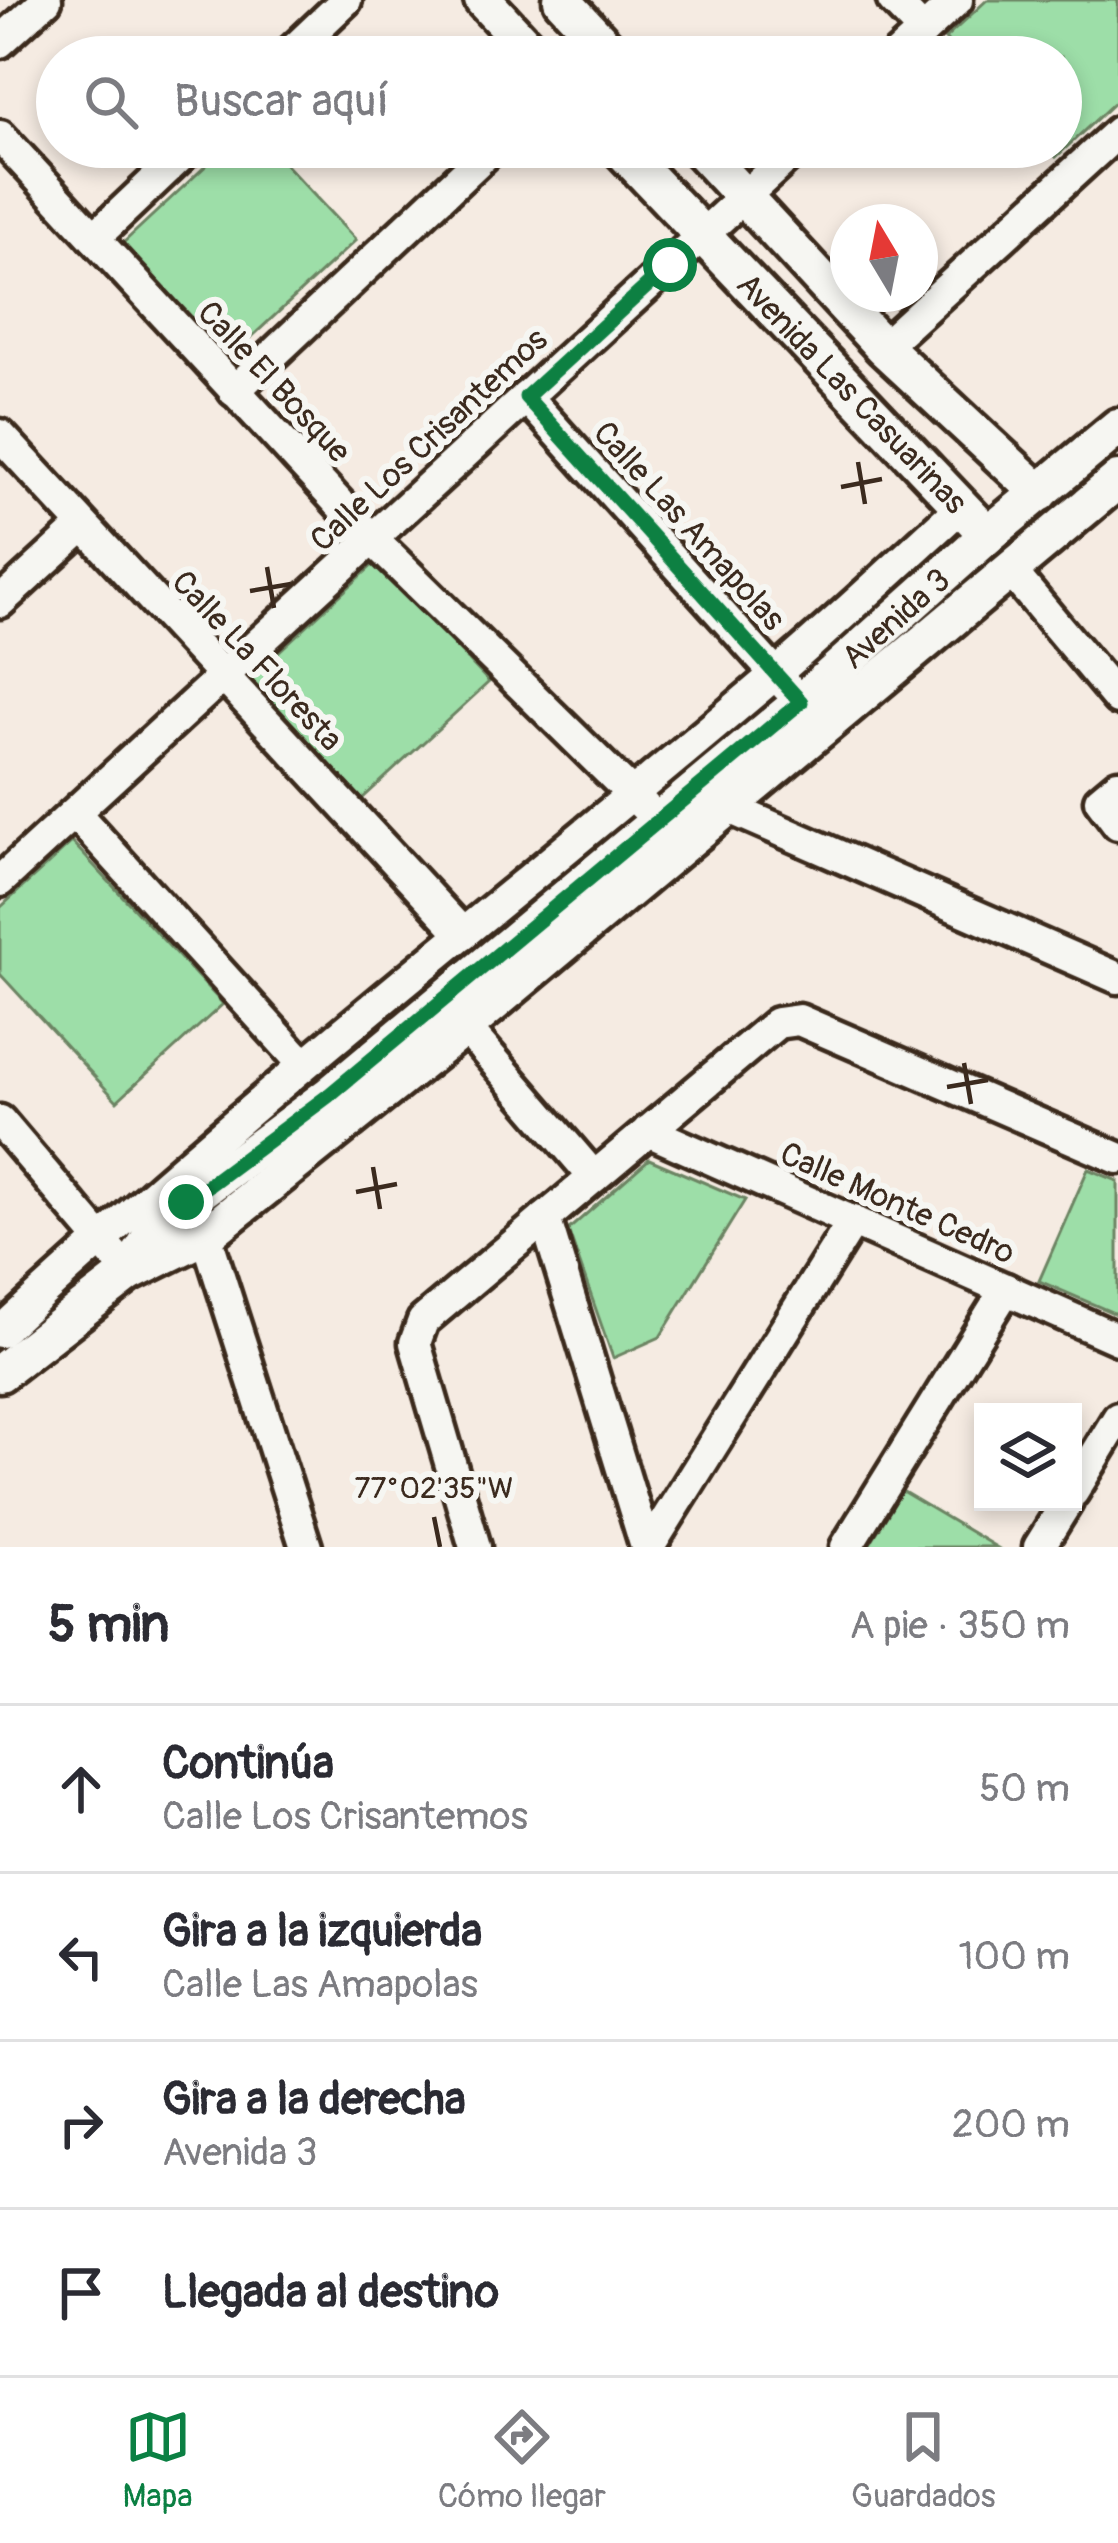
<!DOCTYPE html>
<html lang="es">
<head>
<meta charset="utf-8">
<style>
  :root { --surface:#fff; --page:#f2f2f3; --text:#2b2b33; --muted:#7c7c81; --line:#e1e1e2; --accent:#0b8043 }
  body { margin:0; font-family:Pangolin,sans-serif; background:var(--page); color:var(--text) }
  .controls { position:absolute; right:36px; bottom:36px; display:grid; overflow:hidden; border-radius:0px; box-shadow:0 6px 18px #0003 }
  .controls button { width:108px; height:108px; display:grid; place-items:center; padding:0; border:0; border-bottom:3px solid var(--line); background:var(--surface); color:var(--text); font:60px sans-serif }
  .compass { position:absolute; left:830px; top:204px; width:108px; height:108px; border-radius:50%; background:var(--surface); box-shadow:0 6px 18px #0003; rotate:350deg }
  .stop { position:absolute; width:36px; height:36px; margin:-27px; border:9px solid #0b8043; border-radius:50%; background:#fff }
  .stop.end { background:#0b8043; border-color:#fff; box-shadow:0 3px 12px #0008 }
  .list { margin:0; padding:0; list-style:none }
  h2 { display:flex; justify-content:space-between; align-items:center; height:156px; margin:0; padding:0 48px; font-size:51px }
  h2 small { font-size:39px; font-weight:400; color:var(--muted) }
  .list li { display:grid; grid-template-columns:78px 1fr auto; gap:36px; align-items:center; box-sizing:border-box; height:168px; padding:0 48px; border-top:3px solid var(--line) }
  .list b { display:block; font-size:45px; white-space:nowrap }
  .list p { margin:0; font-size:39px; white-space:nowrap; color:var(--muted) }
  .list em { font-size:39px; font-style:normal; color:var(--muted) }
  .icon { flex:none; width:66px; height:66px; fill:none; stroke:currentColor; stroke-width:2; stroke-linecap:round; stroke-linejoin:round }
  .map { position:relative; flex:none; width:1118px; height:1547px; overflow:hidden }
  .search { position:absolute; background:var(--surface); box-shadow:0 6px 18px #0003; left:36px; right:36px; top:36px; height:132px; display:flex; align-items:center; gap:30px; box-sizing:border-box; padding:0 42px; border-radius:66px; color:var(--muted); font-size:45px }
  .sheet { height:828px; background:var(--surface) }
  nav { display:flex; justify-content:space-around; align-items:center; box-sizing:border-box; height:168px; border-top:3px solid var(--line); background:var(--surface); font-size:33px; color:var(--muted) }
  nav a { display:grid; justify-items:center; gap:6px }
  nav .on { color:var(--accent) }
  .map>svg:first-child { display:block }
  .green { fill:#9ddea8; stroke:#6c8463; stroke-width:3 }
  .lines { fill:none; stroke-linecap:round; stroke-linejoin:round }
  .minor-casing { stroke:#3b2a1e; stroke-width:39 }
  .tertiary-casing { stroke:#3b2a1e; stroke-width:45 }
  .minor { stroke:#f6f6f2; stroke-width:30 }
  .tertiary { stroke:#f6f6f2; stroke-width:36 }
  .route { stroke:#0b8043; stroke-width:15 }
  .ticks { fill:none; stroke:#3b2a1e; stroke-width:4.5 }
  .labels { text-anchor:middle; stroke-width:12; stroke-linejoin:round; paint-order:stroke }
  .street-label { font-size:33px; fill:#3b2a1e; stroke:#f6f6f2 }
  .ticks-label { font-size:30px; text-anchor:middle; fill:#3b2a1e; stroke:#f6f6f2; stroke-width:12; stroke-linejoin:round; paint-order:stroke }
</style>
</head>
<body>
<div class="map">
<svg width="1118" height="1547" viewBox="0 0 1118 1547">
  <rect width="100%" height="100%" fill="#f5ebe2"/>
  <filter id="ink" filterUnits="userSpaceOnUse"><feTurbulence type="fractalNoise" baseFrequency=".00833" numOctaves="2"/><feDisplacementMap in="SourceGraphic" scale="24" xChannelSelector="R" yChannelSelector="G"/><feConvolveMatrix kernelMatrix="1 2 1 2 8 2 1 2 1" color-interpolation-filters="sRGB"/></filter>
  <g filter="url(#ink)">
    <g class="green">
      <polygon points="987,0 1118,0 1118,99 1056,157 1047,147 1061,147 1061,57 962,57 945,39"/>
      <polygon points="226,147 269,147 356,240 229,358 122,244"/>
      <polygon points="376,562 489,682 362,799 249,679"/>
      <polygon points="72,842 223,1004 117,1101 0,974 0,908"/>
      <polygon points="649,1159 745,1200 660,1337 613,1358 568,1230"/>
      <polygon points="1088,1169 1118,1181 1118,1315 1039,1281"/>
      <polygon points="902,1491 996,1547 868,1547"/>
    </g>
    <g class="lines">
      <defs>
        <g id="minor">
          <polyline points="893,0 923,31"/>
          <polyline points="0,42 46,0"/>
          <polyline points="286,57 346,0"/>
          <polyline points="895,57 957,0"/>
          <polyline points="0,136 372,539 645,807"/>
          <polyline points="94,238 190,147"/>
          <polyline points="883,347 1118,132"/>
          <polyline points="234,391 493,147"/>
          <polyline points="526,397 787,687"/>
          <polyline points="0,435 463,934"/>
          <polyline points="1010,570 1118,699"/>
          <polyline points="0,602 83,526"/>
          <polyline points="1118,785 1100,800 1118,824"/>
          <polyline points="729,808 1118,978"/>
          <polyline points="75,813 303,1064"/>
          <polyline points="0,881 798,147"/>
          <polyline points="465,1027 594,1177"/>
          <polyline points="0,1121 129,1273"/>
          <polyline points="648,1131 1118,1339"/>
          <polyline points="545,1218 646,1547"/>
          <polyline points="206,1235 306,1547"/>
          <path d="M0,1332C247,1101 515,896 772,677C837,622 899,563 962,506"/>
          <polyline points="1073,1492 1118,1418"/>
          <polyline points="475,1547 415,1343 423,1321 777,1023 799,1020 1118,1158"/>
          <polyline points="649,1547 853,1221"/>
          <polyline points="846,1547 1006,1289"/>
          <polyline points="1039,1547 1067,1502"/>
        </g>
        <g id="tertiary">
          <polyline points="483,0 536,57"/>
          <polyline points="562,0 615,57"/>
          <path id="s1" d="M619,147L988,535"/>
          <polyline points="698,147 883,347 1040,493"/>
          <path id="s2" d="M129,1273L154,1231L186,1202L328,1096L801,702L988,535L1118,427"/>
          <polyline points="0,1373 129,1273 206,1235 465,1027 1118,480"/>
        </g>
      </defs>
      <use href="#minor" class="minor-casing"/>
      <use href="#tertiary" class="tertiary-casing"/>
      <use href="#minor" class="minor"/>
      <use href="#tertiary" class="tertiary"/>
    </g>
  </g>
  <g class="lines" filter="url(#ink)">
    <polyline class="route" points="186,1202 328,1096 801,702 526,397 670,265"/>
  </g>
  <path class="ticks" d="M858,462L865,504M841,487L882,479M267,567L274,608M250,591L291,584M964,1063L971,1104M947,1087L988,1080M373,1167L380,1209M356,1192L397,1184M434,1517L440,1547"/>
  <g class="labels">
    <g class="street-label">
      <text transform="translate(275 381) rotate(47)" y="12">Calle El Bosque</text>
      <text dy="12" stroke="none"><textPath href="#s1" startOffset="339">Avenida Las Casuarinas</textPath></text>
      <text transform="translate(428 439) rotate(-43)" y="12">Calle Los Crisantemos</text>
      <text transform="translate(690 525) rotate(48)" y="12">Calle Las Amapolas</text>
      <text dy="12" stroke="none"><textPath href="#s2" startOffset="1011">Avenida 3</textPath></text>
      <text transform="translate(258 660) rotate(47)" y="12">Calle La Floresta</text>
      <text transform="translate(898 1202) rotate(24)" y="12">Calle Monte Cedro</text>
    </g>
  </g>
  <g class="ticks-label">
    <text x="434" y="1498">77°02'35"W</text>
  </g>
</svg>
<div class="controls">
<button><svg class="icon" aria-label="layers" viewBox="0 0 24 24"><path d="M12 4l9 5-9 5-9-5zM3 14l9 5 9-5"/></svg></button>
</div>
<svg class="compass" viewBox="-18 -18 36 36"><path d="M0-13l5 13h-10z" fill="#e53935"/><path d="M0 13l5-13h-10z" fill="#7c7c81"/></svg>
<div class="stop" style="left:670px;top:265px"></div>
<div class="stop end" style="left:186px;top:1202px"></div>
<div class="search"><svg class="icon" aria-label="search" viewBox="0 0 24 24"><circle cx="10" cy="10" r="6"/><path d="M15 15l6 6"/></svg>Buscar aquí</div>
</div>
<section class="sheet">
<h2>5 min<small>A pie · 350 m</small></h2>
<ul class="list">
<li><svg class="icon" aria-label="ahead" viewBox="0 0 24 24"><path d="M12 20V5M6 11l6-6 6 6"/></svg><div><b>Continúa</b><p>Calle Los Crisantemos</p></div><em>50 m</em></li>
<li><svg class="icon" aria-label="left" viewBox="0 0 24 24"><path d="M17 20v-9H6M10 6l-5 5 5 5"/></svg><div><b>Gira a la izquierda</b><p>Calle Las Amapolas</p></div><em>100 m</em></li>
<li><svg class="icon" aria-label="right" viewBox="0 0 24 24"><path d="M7 20v-9h11M14 6l5 5-5 5"/></svg><div><b>Gira a la derecha</b><p>Avenida 3</p></div><em>200 m</em></li>
<li><svg class="icon" aria-label="arrive" viewBox="0 0 24 24"><path d="M6 21V4h12l-3 4 3 4H6"/></svg><div><b>Llegada al destino</b></div></li>
</ul>
</section>
<nav>
<a class="on"><svg class="icon" aria-label="map" viewBox="0 0 24 24"><path d="M3 6l6-2 6 2 6-2v14l-6 2-6-2-6 2zM9 4v14M15 6v14"/></svg>Mapa</a>
<a><svg class="icon" aria-label="directions" viewBox="0 0 24 24"><path d="M12 3l9 9-9 9-9-9zM9 14v-3h6M13 9l2 2-2 2"/></svg>Cómo llegar</a>
<a><svg class="icon" aria-label="saved" viewBox="0 0 24 24"><path d="M7 4h10v16l-5-4-5 4z"/></svg>Guardados</a>
</nav>
</body>
</html>
